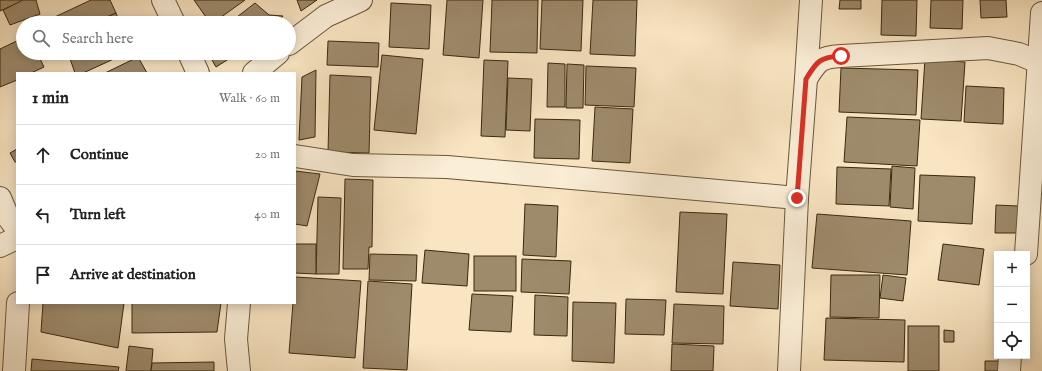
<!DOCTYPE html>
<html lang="en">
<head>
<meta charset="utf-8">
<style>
  :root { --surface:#fff; --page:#f2f2f2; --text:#222; --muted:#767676; --line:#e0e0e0 }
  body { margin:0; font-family:"IM FELL English",serif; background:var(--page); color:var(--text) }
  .controls { position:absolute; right:12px; bottom:12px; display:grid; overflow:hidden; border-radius:0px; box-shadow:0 2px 10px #0003 }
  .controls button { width:36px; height:36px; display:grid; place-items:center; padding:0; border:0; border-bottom:1px solid var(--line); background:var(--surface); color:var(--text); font:20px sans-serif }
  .stop { position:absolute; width:12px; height:12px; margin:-9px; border:3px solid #d93025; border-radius:50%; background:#fff }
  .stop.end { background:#d93025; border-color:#fff; box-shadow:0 1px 4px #0008 }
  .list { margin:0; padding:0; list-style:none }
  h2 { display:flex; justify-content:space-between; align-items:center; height:52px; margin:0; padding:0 16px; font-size:17px }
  h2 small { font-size:13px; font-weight:400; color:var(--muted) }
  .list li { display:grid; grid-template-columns:26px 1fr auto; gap:12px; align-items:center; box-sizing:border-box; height:60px; padding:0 16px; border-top:1px solid var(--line) }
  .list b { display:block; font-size:15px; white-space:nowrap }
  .list em { font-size:13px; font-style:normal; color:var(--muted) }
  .icon { flex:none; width:22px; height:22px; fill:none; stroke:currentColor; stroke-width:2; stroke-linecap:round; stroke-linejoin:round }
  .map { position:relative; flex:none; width:1042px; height:371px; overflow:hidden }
  .search { position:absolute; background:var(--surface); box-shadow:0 2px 10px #0003; left:16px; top:16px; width:280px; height:44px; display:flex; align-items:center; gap:10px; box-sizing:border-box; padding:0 14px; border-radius:22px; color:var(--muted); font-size:15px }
  .panel { position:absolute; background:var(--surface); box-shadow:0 2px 10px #0003; left:16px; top:72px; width:280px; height:232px; border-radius:0px }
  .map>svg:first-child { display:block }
  .building { fill:#9e8b6c; stroke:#3b290f }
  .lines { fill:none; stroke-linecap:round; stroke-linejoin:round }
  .minor-casing { stroke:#6a583c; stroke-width:24 }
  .minor { stroke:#fbeed7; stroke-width:22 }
  .route { stroke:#d93025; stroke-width:5 }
</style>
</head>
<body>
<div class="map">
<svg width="1042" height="371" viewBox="0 0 1042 371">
  <rect width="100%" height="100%" fill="#f9e5c2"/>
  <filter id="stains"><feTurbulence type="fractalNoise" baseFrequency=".005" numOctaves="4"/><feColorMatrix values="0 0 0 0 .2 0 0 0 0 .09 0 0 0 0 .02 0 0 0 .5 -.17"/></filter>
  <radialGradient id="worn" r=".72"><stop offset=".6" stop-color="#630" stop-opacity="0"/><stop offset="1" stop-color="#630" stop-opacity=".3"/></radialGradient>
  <g class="building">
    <polygon points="0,0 25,0 0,11"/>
    <polygon points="23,0 36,0 40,14 10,25 3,10"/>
    <polygon points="91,0 110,0 116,13 94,23 45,23 44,22"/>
    <polygon points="194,0 245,0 213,23 210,23"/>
    <polygon points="297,0 317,0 301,11"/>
    <polygon points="447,0 483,0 479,58 443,55"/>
    <polygon points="492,0 538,0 537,53 490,52"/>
    <polygon points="542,0 583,0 581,51 540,49"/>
    <polygon points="593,0 637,0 635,56 590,54"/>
    <polygon points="840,0 861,0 861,9 839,9"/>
    <polygon points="882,0 917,0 916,36 881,35"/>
    <polygon points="931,0 963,0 962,29 930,28"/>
    <polygon points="980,0 1006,0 1007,17 981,18"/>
    <polygon points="255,3 269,15 283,16 277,23 242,23 237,17"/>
    <polygon points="391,3 431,5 429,49 389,47"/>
    <polygon points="116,13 120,23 94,23"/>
    <polygon points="237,17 240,23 228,23"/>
    <polygon points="23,38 23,53 37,53 44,67 31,73 17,73 17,80 0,87 0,49"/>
    <polygon points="328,41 379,43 378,67 327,65"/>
    <polygon points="68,53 127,53 83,73 75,73"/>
    <polygon points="208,53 238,53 216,67"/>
    <polygon points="382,55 423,59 416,134 374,130"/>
    <polygon points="138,57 147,73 105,73"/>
    <polygon points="925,59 965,62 961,121 921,119"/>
    <polygon points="484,60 508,61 505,137 481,136"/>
    <polygon points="548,63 565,64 565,107 547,107"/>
    <polygon points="567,64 584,65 583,108 566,108"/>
    <polygon points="586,66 636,68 634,107 585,105"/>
    <polygon points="841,68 918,70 916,115 839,112"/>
    <polygon points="316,70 315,137 299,140 302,77"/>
    <polygon points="330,75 371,77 369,153 328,152"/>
    <polygon points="508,78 532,79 530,131 506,130"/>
    <polygon points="966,86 1004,88 1003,124 964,122"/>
    <polygon points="595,107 633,109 630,163 592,161"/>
    <polygon points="847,117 920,120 917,166 844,162"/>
    <polygon points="535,119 580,120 579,159 534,158"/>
    <polygon points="17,149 17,162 15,162 10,153"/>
    <polygon points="892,166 915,168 913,209 890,207"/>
    <polygon points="837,167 891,169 889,206 836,204"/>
    <polygon points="295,171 320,174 307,226 295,224"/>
    <polygon points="920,175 975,177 972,224 918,221"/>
    <polygon points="345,179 373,180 372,247 369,247 368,269 343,269"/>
    <polygon points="318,197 341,198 339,274 316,274"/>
    <polygon points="525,204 558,206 556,257 523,255"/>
    <polygon points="996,205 1018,206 1017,233 995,233"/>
    <polygon points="680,212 727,214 723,294 676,292"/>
    <polygon points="817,214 911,221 907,275 812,268"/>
    <polygon points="295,244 316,244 316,274 295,273"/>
    <polygon points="943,244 984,249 979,285 938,280"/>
    <polygon points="425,250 469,254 467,286 422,283"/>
    <polygon points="370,254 417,255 416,281 369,280"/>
    <rect x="474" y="256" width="42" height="35"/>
    <polygon points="522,259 571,261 569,294 521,292"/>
    <polygon points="733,262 780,265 778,309 730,306"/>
    <polygon points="831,275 880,275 879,318 830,317"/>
    <polygon points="883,275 906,278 903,301 880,298"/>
    <polygon points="295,277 361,281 355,358 289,353 293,303 295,303"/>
    <polygon points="368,281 412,284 407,370 363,368"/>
    <polygon points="472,294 513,296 511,332 469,330"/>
    <polygon points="535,295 568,297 567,336 534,335"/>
    <polygon points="626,299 666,300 664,335 625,334"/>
    <polygon points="573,302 616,303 614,363 572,361"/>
    <polygon points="43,303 124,303 118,348 41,332"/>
    <polygon points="132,303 221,303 217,332 132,333"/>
    <polygon points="674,304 724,306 723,344 672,343"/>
    <polygon points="826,318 905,320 904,362 824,360"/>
    <rect x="908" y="326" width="31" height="45"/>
    <polygon points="944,330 954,331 954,342 944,342"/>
    <polygon points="672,344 714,346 713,371 671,371"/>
    <polygon points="129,346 153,349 151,371 126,371"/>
    <polygon points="32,359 119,367 118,371 31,371"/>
    <polygon points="985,361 1007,361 1006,371 985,371"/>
    <polygon points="214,362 214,371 151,371 152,363"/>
  </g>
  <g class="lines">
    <defs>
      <g id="minor">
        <polyline points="163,0 174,23"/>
        <polyline points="289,44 326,16 361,0"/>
        <polyline points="189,53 198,73"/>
        <polyline points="254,73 278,53"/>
        <path d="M806,79C817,61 820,57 841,56L988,48L1019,54L1038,62"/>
        <polyline points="295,156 353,165 447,167 797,198"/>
        <polyline points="0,198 8,217 17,229"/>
        <polyline points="0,246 17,238"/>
        <polyline points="1026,254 1042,13"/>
        <polyline points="14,371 18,303"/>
        <polyline points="239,371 236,339 239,303"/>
        <polyline points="789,371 797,198 806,79 811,0"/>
        <polyline points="1009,371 1010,356"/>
      </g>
    </defs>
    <use href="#minor" class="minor-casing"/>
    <use href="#minor" class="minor"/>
  </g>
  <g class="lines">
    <path class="route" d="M797,198L806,79C817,61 820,57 841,56"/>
  </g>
  <rect width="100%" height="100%" filter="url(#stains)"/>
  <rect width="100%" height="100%" fill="url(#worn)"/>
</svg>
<div class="controls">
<button>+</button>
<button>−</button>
<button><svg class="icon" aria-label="locate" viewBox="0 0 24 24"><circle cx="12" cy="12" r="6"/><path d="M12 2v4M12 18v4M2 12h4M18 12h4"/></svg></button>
</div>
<div class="stop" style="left:841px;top:56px"></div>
<div class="stop end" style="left:797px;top:198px"></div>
<div class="search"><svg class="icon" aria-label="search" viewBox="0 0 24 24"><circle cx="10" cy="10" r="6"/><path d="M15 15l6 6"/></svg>Search here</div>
<section class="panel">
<h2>1 min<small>Walk · 60 m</small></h2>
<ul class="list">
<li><svg class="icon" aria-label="ahead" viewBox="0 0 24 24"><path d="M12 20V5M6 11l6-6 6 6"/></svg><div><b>Continue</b></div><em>20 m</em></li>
<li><svg class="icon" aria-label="left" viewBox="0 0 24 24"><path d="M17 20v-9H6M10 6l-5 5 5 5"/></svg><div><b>Turn left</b></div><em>40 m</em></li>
<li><svg class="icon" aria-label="arrive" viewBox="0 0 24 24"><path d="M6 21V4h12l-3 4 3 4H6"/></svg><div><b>Arrive at destination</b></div></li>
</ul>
</section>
</div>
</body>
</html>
